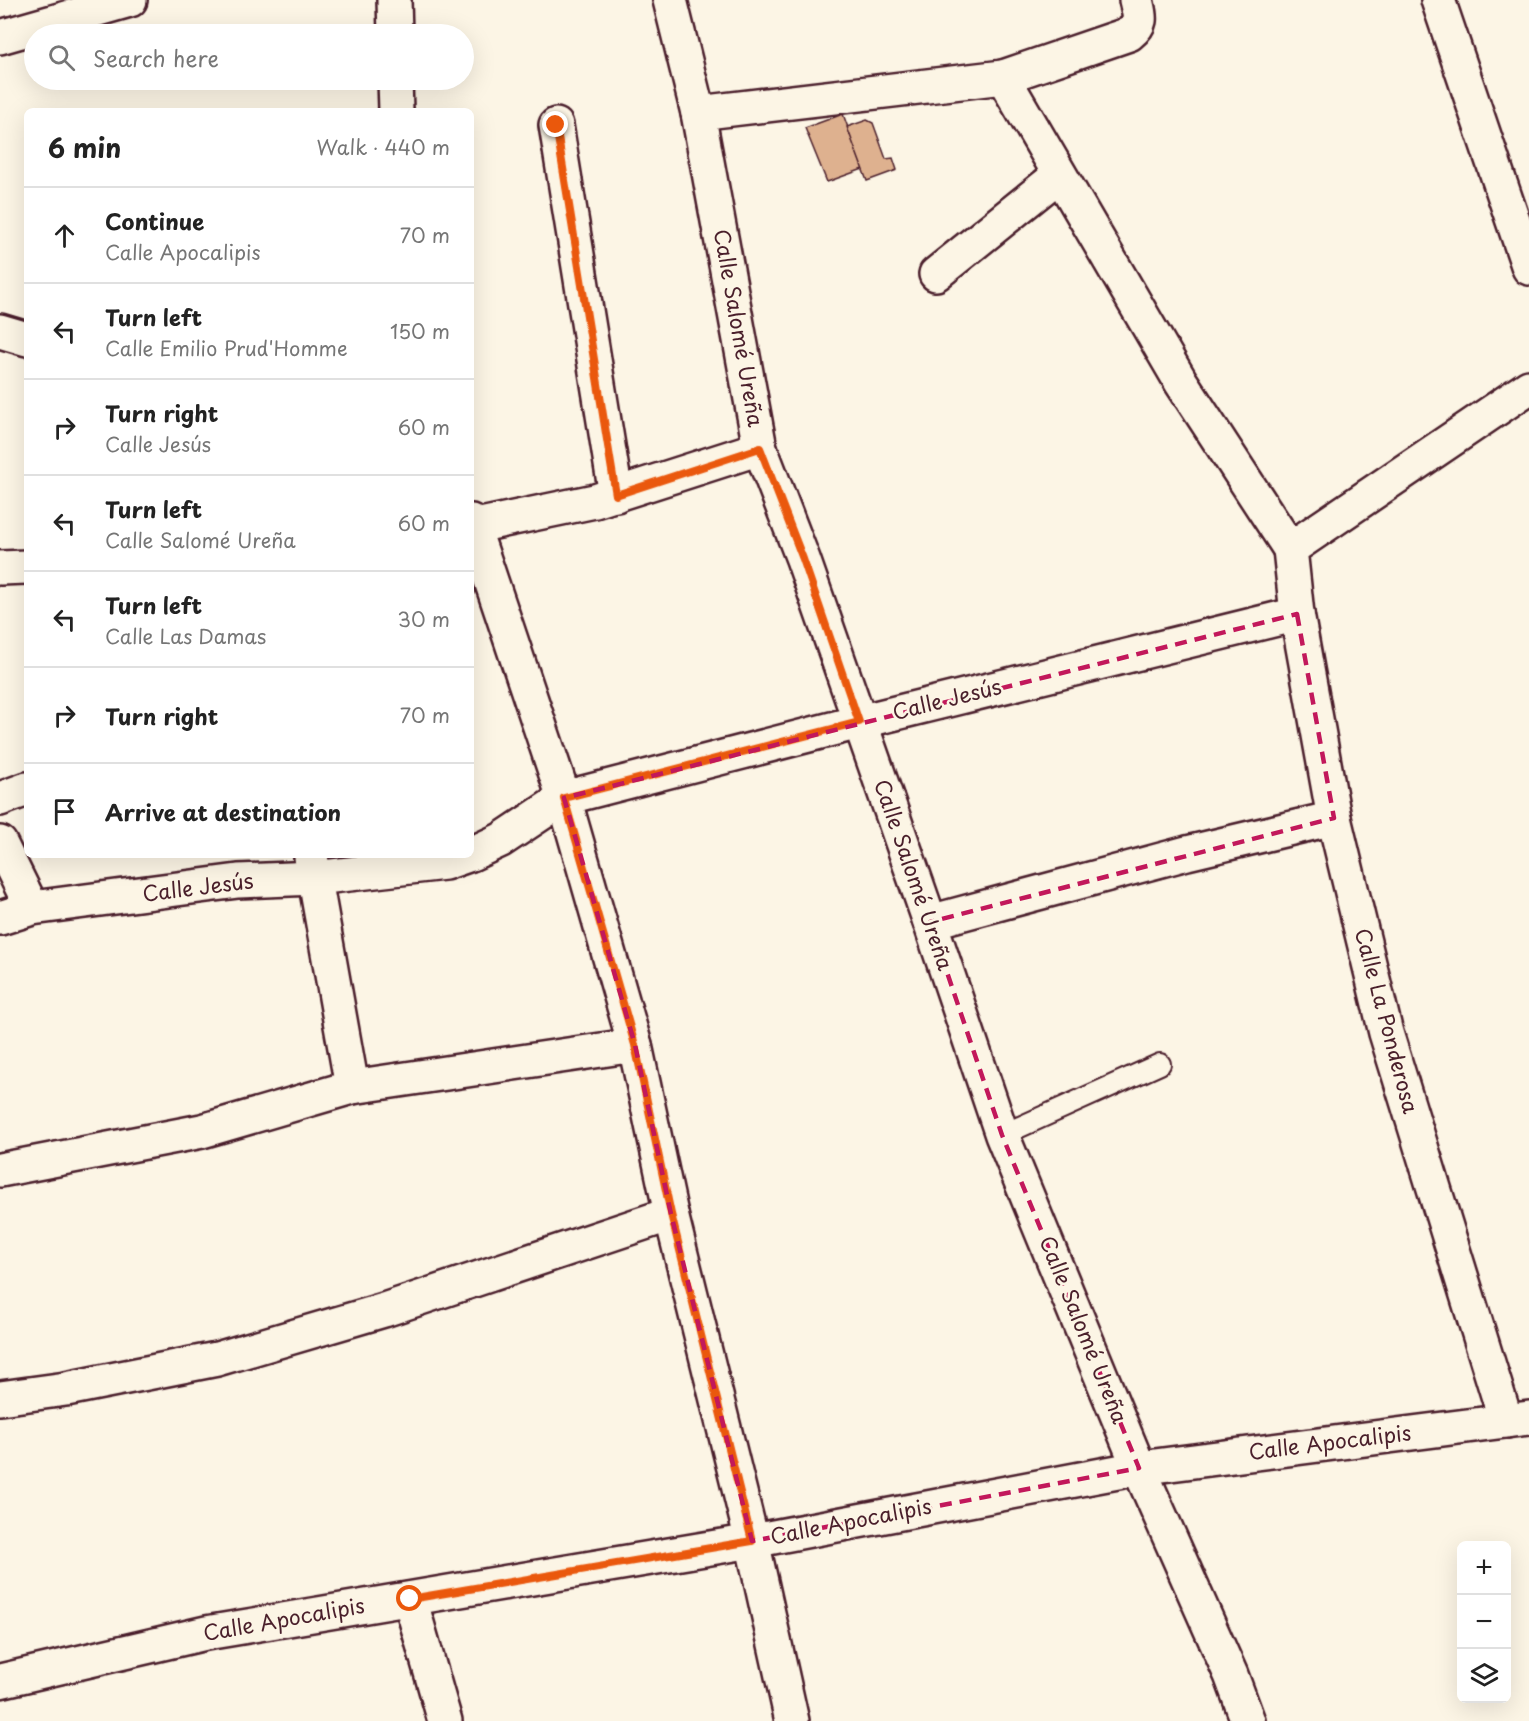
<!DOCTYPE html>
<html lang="en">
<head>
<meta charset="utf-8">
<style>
  :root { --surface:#fff; --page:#f2f2f2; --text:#222; --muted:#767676; --line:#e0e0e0 }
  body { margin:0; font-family:"Playpen Sans",sans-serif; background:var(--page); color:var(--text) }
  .controls { position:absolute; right:18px; bottom:18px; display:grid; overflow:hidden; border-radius:9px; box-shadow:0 6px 24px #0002 }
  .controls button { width:54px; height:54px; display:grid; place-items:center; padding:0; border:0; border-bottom:2px solid var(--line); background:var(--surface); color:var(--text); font:30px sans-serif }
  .stop { position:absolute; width:18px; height:18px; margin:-14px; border:4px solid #ea580c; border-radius:50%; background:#fff }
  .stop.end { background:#ea580c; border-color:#fff; box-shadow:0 2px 6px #0008 }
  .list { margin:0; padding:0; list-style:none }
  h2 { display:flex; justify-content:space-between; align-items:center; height:78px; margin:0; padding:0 24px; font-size:26px }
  h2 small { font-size:20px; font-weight:400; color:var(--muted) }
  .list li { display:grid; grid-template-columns:39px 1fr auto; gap:18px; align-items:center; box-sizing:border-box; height:96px; padding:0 24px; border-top:2px solid var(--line) }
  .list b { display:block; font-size:22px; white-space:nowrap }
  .list p { margin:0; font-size:20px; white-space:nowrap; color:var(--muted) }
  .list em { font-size:20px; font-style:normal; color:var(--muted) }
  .icon { flex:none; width:33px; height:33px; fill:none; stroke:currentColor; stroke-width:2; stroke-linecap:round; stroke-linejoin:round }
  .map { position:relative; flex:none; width:1529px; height:1721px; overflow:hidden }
  .search { position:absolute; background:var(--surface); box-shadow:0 6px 24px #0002; left:24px; top:24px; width:450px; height:66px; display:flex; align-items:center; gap:15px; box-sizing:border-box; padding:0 21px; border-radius:33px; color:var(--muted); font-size:22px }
  .panel { position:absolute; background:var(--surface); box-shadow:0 6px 24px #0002; left:24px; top:108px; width:450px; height:750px; border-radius:9px }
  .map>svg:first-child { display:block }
  .building { fill:#deb18f; stroke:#4a1f2b; stroke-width:1.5 }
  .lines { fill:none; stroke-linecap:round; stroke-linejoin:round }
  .lane-casing { stroke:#4a1f2b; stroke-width:24 }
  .street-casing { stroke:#4a1f2b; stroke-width:38 }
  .lane { stroke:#fcf5e5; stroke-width:20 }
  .street { stroke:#fcf5e5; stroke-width:33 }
  .route { stroke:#ea580c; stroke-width:8 }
  .marked { fill:none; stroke:#c2185b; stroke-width:4.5; stroke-dasharray:12 8; stroke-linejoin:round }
  .labels { text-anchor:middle; stroke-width:5; stroke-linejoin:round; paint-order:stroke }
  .street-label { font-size:21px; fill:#4a1f2b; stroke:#fcf5e5 }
</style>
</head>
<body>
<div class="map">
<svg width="1529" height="1721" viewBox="0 0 1529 1721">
  <rect width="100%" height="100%" fill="#fcf5e5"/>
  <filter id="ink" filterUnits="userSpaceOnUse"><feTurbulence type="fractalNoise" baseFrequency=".0167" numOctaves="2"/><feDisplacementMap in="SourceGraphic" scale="12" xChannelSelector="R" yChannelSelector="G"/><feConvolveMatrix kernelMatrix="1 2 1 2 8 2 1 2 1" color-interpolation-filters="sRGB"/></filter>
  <g filter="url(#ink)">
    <g class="building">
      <polygon points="843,114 863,169 827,182 805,128"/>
      <polygon points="867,120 873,123 886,159 893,158 897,170 867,181 847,127"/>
    </g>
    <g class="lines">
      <defs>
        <polyline id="lane" points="1002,1135 1160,1064"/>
        <g id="street">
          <polyline points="394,0 395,34"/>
          <polyline points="670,0 698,113 760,448 803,559 930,922 1002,1135 1139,1468 1231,1675 1248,1721"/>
          <path d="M1136,0C1140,17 1143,23 1129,34L1003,77L1181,382L1290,549"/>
          <polyline points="1438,0 1529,268"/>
          <polyline points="0,37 130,0"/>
          <polyline points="395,80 396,111"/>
          <polyline points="698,113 1003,77"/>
          <polyline points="556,125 616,495"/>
          <polyline points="936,274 1059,175"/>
          <polyline points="0,331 27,339"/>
          <polyline points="471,521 564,798 635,1045 671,1214 752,1541 792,1721"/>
          <polyline points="471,527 595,501 760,448"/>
          <polyline points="0,568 27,567"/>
          <polyline points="0,799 27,789"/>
          <polyline points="0,843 32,908"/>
          <polyline points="471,854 501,840 564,798 859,722 1297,614"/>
          <polyline points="311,857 352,1087"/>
          <polyline points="0,918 32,908 238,881 315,878 445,863 468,855"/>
          <polyline points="930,922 1187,853 1334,818"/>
          <polyline points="0,1170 202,1131 352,1087 635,1045"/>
          <polyline points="0,1398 66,1389 217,1359 384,1310 671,1214"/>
          <polyline points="1506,1421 1386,1033 1334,818 1297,614 1290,549 1529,387"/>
          <polyline points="410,1599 445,1721"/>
          <polyline points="0,1681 206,1633 752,1541 1139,1468 1529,1418"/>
        </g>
      </defs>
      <use href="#lane" class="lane-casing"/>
      <use href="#street" class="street-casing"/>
      <use href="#lane" class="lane"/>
      <use href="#street" class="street"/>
    </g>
  </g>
  <g class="lines" filter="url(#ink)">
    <polyline class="route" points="410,1599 752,1541 671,1214 635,1045 564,798 859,722 803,559 760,448 616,495 556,125"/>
  </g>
  <path class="marked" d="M1297,614L1334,818L930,922L1002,1135L1139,1468L752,1541L671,1214L635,1045L564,798Z"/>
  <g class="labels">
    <g class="street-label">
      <text transform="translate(738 328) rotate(80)" y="7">Calle Salomé Ureña</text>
      <text transform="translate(947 700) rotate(-14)" y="7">Calle Jesús</text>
      <text transform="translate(913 875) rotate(71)" y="7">Calle Salomé Ureña</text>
      <text transform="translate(198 888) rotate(-7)" y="7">Calle Jesús</text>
      <text transform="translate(1386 1021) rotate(75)" y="7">Calle La Ponderosa</text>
      <text transform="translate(1083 1330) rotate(68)" y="7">Calle Salomé Ureña</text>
      <text transform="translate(1330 1443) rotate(-7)" y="7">Calle Apocalipis</text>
      <text transform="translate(851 1522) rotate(-11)" y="7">Calle Apocalipis</text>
      <text transform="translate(284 1620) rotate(-10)" y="7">Calle Apocalipis</text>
    </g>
  </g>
</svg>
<div class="controls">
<button>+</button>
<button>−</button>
<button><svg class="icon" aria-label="layers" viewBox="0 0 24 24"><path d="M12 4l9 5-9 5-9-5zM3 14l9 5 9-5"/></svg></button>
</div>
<div class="stop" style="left:410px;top:1599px"></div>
<div class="stop end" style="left:556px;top:125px"></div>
<div class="search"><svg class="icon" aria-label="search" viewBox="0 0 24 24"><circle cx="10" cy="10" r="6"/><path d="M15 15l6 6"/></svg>Search here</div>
<section class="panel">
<h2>6 min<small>Walk · 440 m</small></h2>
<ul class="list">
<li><svg class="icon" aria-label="ahead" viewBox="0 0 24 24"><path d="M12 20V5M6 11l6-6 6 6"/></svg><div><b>Continue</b><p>Calle Apocalipis</p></div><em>70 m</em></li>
<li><svg class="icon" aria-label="left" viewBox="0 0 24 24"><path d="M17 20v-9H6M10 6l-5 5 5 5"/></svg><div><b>Turn left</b><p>Calle Emilio Prud'Homme</p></div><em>150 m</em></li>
<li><svg class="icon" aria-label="right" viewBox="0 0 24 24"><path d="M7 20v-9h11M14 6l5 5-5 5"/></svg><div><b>Turn right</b><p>Calle Jesús</p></div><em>60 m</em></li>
<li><svg class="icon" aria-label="left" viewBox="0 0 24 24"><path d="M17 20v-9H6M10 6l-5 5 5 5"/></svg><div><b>Turn left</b><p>Calle Salomé Ureña</p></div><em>60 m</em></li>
<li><svg class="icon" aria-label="left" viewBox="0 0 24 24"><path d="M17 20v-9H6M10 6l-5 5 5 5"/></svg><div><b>Turn left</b><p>Calle Las Damas</p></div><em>30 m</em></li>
<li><svg class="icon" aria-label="right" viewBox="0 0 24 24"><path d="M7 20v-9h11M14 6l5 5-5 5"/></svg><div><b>Turn right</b></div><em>70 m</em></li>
<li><svg class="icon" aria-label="arrive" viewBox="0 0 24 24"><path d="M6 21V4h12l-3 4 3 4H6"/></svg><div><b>Arrive at destination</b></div></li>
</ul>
</section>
</div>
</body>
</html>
